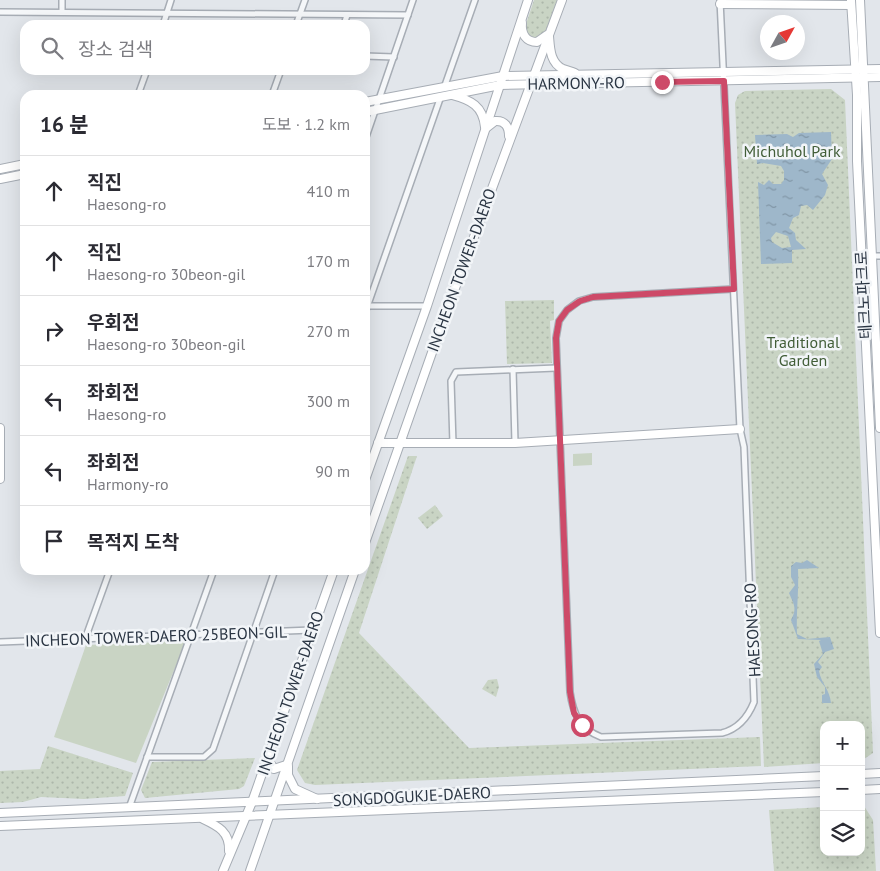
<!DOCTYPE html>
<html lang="ko">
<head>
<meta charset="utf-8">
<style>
  :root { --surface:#fff; --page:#f7f7f7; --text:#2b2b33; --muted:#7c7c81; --line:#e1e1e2 }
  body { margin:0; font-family:"PT Sans","Noto Sans KR",sans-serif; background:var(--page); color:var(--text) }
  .controls { position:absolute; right:15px; bottom:15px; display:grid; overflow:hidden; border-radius:10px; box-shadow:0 5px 20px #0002 }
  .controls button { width:45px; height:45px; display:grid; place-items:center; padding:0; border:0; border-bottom:1px solid var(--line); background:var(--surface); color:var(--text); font:25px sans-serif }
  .compass { position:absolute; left:760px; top:15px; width:45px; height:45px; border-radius:50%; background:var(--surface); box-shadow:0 5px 20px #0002; rotate:50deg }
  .stop { position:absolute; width:15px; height:15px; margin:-11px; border:4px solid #cd4a68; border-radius:50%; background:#fff }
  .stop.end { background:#cd4a68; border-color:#fff; box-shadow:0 1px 5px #0008 }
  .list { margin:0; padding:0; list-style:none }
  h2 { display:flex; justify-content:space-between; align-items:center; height:65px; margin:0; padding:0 20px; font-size:21px }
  h2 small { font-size:16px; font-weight:400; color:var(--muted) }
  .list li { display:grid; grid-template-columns:32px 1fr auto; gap:15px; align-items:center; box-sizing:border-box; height:70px; padding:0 20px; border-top:1px solid var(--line) }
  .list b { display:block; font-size:19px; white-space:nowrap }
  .list p { margin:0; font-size:16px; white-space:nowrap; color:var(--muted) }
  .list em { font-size:16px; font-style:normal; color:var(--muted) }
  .icon { flex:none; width:28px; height:28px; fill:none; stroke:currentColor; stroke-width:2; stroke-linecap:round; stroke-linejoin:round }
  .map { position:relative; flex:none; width:880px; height:871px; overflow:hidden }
  .search { position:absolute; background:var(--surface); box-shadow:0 5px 20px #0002; left:20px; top:20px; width:350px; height:55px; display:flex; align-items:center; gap:12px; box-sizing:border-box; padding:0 18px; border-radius:15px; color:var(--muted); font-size:19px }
  .panel { position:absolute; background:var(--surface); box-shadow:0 5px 20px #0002; left:20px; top:90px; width:350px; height:485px; border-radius:15px }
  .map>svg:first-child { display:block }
  .park { fill:url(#park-dots) }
  .pitch { fill:#c9d4c4 }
  .water { fill:url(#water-ripples); fill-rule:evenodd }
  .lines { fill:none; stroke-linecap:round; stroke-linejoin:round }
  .street-casing { stroke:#a7adb5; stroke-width:8 }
  .secondary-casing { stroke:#a7adb5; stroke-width:10 }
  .street { stroke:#f5f7f9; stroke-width:5 }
  .secondary { stroke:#fff; stroke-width:8 }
  .route { stroke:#cd4a68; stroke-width:6 }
  .labels { text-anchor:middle; stroke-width:5; stroke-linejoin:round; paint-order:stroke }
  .street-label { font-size:16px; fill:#2a3543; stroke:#f2f5f8 }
  .park-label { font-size:16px; fill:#425e38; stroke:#f2f5f8 }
</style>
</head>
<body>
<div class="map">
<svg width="880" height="871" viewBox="0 0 880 871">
  <defs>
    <pattern id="park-dots" width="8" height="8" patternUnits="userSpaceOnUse" patternTransform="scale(1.25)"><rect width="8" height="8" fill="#c9d4c4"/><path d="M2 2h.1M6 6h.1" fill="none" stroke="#adb7aa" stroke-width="1.8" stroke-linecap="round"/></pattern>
    <pattern id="water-ripples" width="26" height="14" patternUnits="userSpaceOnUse" patternTransform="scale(1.25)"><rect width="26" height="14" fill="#9eb7ca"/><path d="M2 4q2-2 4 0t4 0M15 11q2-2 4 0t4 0" fill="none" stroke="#8196a6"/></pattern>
  </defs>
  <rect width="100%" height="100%" fill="#e2e6eb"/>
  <g class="park">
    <polygon points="534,0 557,0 545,33 539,39 527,37 525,27"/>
    <polygon points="831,89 845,100 873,753 861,761 861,725 824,725 824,763 764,767 735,103 738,95 745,91"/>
    <polygon points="554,300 554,320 550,321 552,363 507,364 505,301"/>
    <polygon points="408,456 417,456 359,633 469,748 760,737 761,766 315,785 305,783 297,770"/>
    <polygon points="435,505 443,516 427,529 418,518"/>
    <polygon points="497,679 499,687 496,697 482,689 488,680"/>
    <polygon points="48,746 133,773 125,796 84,799 41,797 23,802 0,803 0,771 40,769"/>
    <polygon points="255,758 244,786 239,789 145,798 141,790 152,762"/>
    <polygon points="861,806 864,806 873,820 876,871 774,871 769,810 824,807 824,852 861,852"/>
  </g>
  <g class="pitch">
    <polygon points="592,453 592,465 573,466 573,454"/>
    <polygon points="186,641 136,763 54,737 86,645"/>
  </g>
  <g class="water">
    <path d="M831,132L832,159L822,174L828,185L825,195L813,210L807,205L801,206L799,215L793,218L789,228L795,233L796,240L806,249L792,250V263L761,264L758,182L764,185L769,180L773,184H781L784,180V171L781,166L763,163L757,164L755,135L787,134L793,137L799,133ZM776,232L788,236L791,247L782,248L772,242L771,238Z"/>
    <path d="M807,560L819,568L798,569C799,592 796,611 797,634L807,639L830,637L834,649L825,652L818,662L822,667L819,671C821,683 830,690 831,703H822V695L825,694V687L817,677L814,664L823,654L819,641L821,640L798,639L791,620C798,608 793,603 789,593L795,585L791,577V566L796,562L802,563Z"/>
  </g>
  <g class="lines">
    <defs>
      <g id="street">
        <path d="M720,0L740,429L744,447L754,702C748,717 738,729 722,733L601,737C580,729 573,714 570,692L556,338L559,321L567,310L579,301L593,297L733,289"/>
        <polyline points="0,12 408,15"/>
        <polyline points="62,12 62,0"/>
        <polyline points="163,25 171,0"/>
        <polyline points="296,25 305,0"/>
        <polyline points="344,25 347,15"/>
        <polyline points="365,56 394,57"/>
        <polyline points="444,88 475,0"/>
        <polyline points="138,95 147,70"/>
        <polyline points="272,95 281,70"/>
        <polyline points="365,140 413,0"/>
        <polyline points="861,256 880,256"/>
        <polyline points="365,306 427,306"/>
        <polyline points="365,313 441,96"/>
        <polyline points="513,369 515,443"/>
        <polyline points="453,444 451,381 456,372 556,368"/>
        <polyline points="85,639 110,570"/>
        <polyline points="0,642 312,630"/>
        <polyline points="147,757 204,757 213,749 275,570"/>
        <polyline points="129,808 214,570"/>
      </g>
      <g id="secondary">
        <polyline points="851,0 857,95 857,161 880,633"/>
        <polyline points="860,0 880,428"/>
        <polyline points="720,4 851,5"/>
        <path d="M522,23C521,34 526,42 537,42L547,35"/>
        <path d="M549,36C550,48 550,63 563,69C568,71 571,71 575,73"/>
        <path d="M452,95C471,100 483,106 485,127"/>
        <polyline points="365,102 503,76 880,69"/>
        <polyline points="365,112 500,85 880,77"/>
        <path d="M486,128L495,121C505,120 509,127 509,136"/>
        <polyline points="0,169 25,164"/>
        <polyline points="0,179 25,174"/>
        <polyline points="0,428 0,479"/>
        <polyline points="378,443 515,443 740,429"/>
        <polyline points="365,480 427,306 528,0"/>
        <polyline points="365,543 448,307 562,0"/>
        <polyline points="267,758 274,769 286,765"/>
        <polyline points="288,766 288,775 295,789 317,799"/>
        <polyline points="861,774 880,773"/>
        <polyline points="861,790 880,789"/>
        <polyline points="0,813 824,776"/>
        <path d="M203,819C218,826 230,832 229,851"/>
        <polyline points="0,826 824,792"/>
        <polyline points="223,871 252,802 334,570"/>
        <polyline points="250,871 355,570"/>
      </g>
    </defs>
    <use href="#street" class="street-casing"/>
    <use href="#secondary" class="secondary-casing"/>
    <use href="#street" class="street"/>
    <use href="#secondary" class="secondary"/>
  </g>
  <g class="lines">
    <polyline class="route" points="582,725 574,713 570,692 556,338 559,321 567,310 580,301 593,297 734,289 724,81 662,82"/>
  </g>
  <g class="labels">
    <g class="street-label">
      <text transform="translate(576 83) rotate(-1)" y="6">HARMONY-RO</text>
      <text transform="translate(461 270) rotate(-70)" y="6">INCHEON TOWER-DAERO</text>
      <text transform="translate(863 295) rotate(-93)" y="6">테크노파크로</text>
      <text transform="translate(752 630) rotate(-93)" y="6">HAESONG-RO</text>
      <text transform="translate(156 636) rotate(-2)" y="6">INCHEON TOWER-DAERO 25BEON-GIL</text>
      <text transform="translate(290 693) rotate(-71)" y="6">INCHEON TOWER-DAERO</text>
      <text transform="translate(412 796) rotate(-3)" y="6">SONGDOGUKJE-DAERO</text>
    </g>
    <g class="park-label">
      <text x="792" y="157">Michuhol Park</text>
      <text x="803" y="348">Traditional<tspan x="803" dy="18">Garden</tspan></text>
    </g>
  </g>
</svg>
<div class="controls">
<button>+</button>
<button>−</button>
<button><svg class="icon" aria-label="layers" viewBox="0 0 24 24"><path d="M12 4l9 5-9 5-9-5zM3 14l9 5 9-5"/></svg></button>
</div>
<svg class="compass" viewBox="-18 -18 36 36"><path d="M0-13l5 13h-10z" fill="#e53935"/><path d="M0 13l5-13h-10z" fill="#7c7c81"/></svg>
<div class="stop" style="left:582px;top:725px"></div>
<div class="stop end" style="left:662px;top:82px"></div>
<div class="search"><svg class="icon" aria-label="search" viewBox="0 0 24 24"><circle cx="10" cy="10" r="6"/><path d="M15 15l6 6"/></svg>장소 검색</div>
<section class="panel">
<h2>16 분<small>도보 · 1.2 km</small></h2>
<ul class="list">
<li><svg class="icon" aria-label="ahead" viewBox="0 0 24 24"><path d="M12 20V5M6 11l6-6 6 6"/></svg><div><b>직진</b><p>Haesong-ro</p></div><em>410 m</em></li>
<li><svg class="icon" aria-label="ahead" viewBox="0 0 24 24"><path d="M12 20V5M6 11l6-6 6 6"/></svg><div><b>직진</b><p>Haesong-ro 30beon-gil</p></div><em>170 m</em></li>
<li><svg class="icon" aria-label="right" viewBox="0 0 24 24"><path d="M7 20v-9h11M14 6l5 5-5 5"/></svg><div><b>우회전</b><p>Haesong-ro 30beon-gil</p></div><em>270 m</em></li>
<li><svg class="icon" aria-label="left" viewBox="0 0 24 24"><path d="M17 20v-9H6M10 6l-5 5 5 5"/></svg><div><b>좌회전</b><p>Haesong-ro</p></div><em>300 m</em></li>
<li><svg class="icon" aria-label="left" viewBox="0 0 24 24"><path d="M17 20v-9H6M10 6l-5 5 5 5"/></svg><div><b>좌회전</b><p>Harmony-ro</p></div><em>90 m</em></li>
<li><svg class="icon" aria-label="arrive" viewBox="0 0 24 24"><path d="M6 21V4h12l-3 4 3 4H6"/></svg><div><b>목적지 도착</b></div></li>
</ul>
</section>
</div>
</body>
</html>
